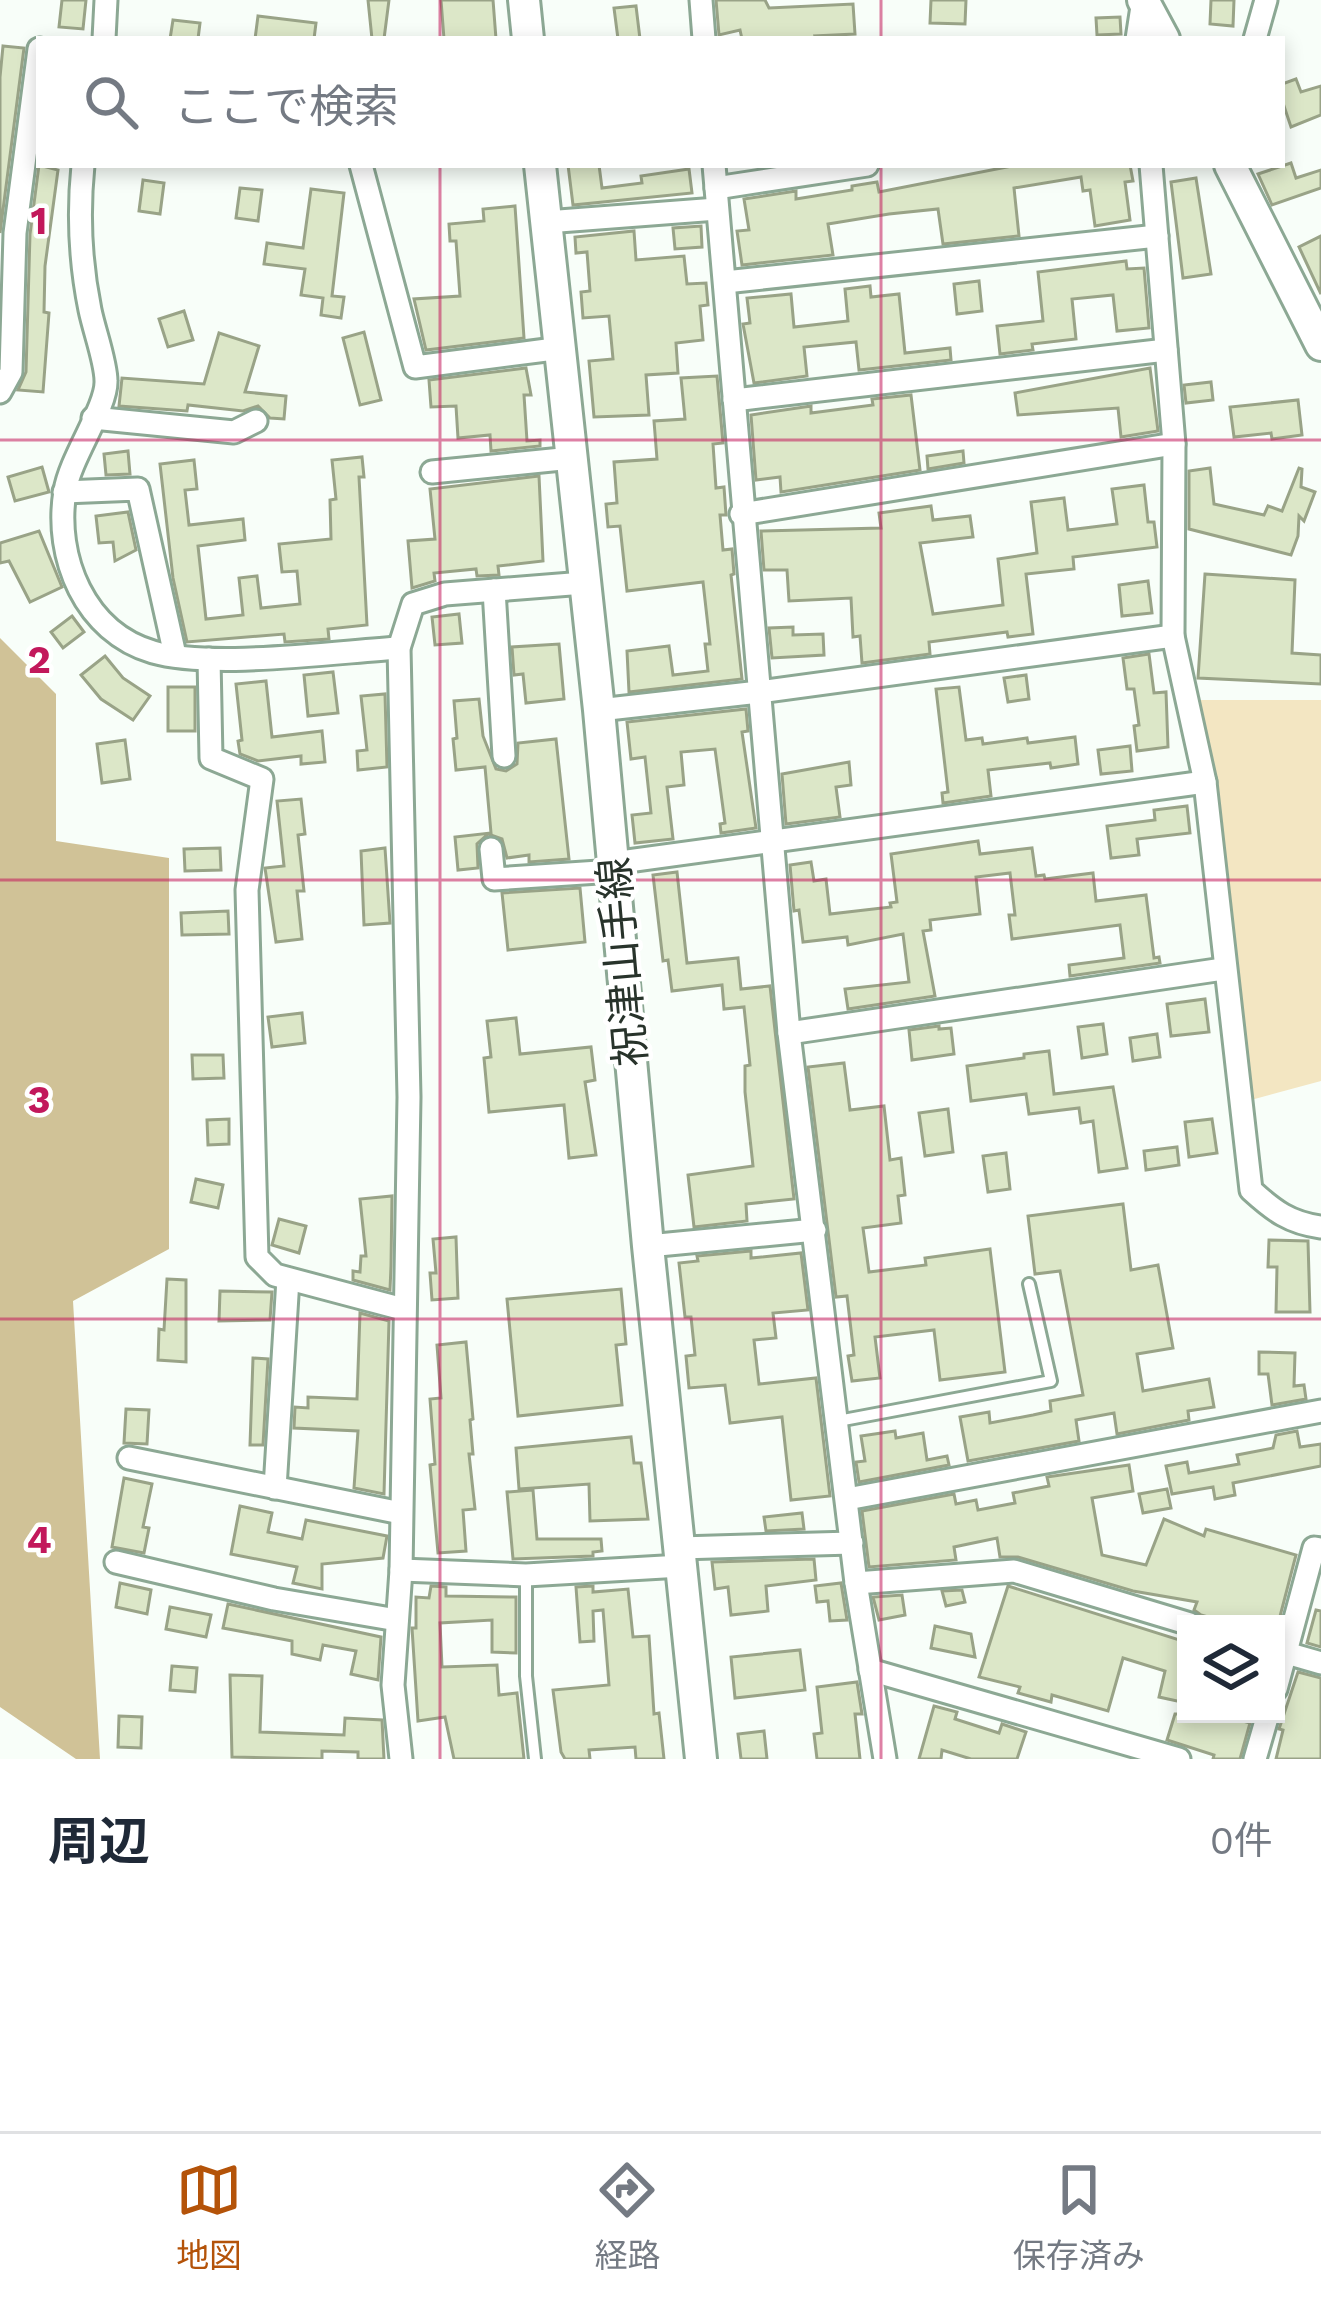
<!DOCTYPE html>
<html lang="ja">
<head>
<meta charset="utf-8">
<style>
  :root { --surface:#fff; --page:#f2f2f3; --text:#1f2937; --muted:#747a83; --line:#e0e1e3; --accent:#b45309 }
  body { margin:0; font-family:"Work Sans","Noto Sans JP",sans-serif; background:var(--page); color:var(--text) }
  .controls { position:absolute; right:36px; bottom:36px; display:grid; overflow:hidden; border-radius:0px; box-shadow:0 6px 18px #0003 }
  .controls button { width:108px; height:108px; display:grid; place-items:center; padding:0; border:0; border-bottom:3px solid var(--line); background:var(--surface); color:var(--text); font:60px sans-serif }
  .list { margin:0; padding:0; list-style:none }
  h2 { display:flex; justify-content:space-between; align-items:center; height:156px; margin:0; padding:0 48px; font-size:51px }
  h2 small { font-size:39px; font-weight:400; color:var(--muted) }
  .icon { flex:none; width:66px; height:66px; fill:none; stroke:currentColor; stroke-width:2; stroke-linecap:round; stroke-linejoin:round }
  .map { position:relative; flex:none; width:1321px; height:1759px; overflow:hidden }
  .search { position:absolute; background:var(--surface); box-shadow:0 6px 18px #0003; left:36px; right:36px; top:36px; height:132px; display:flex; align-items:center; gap:30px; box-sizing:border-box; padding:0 42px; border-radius:0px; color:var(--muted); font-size:45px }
  .sheet { height:372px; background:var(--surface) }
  nav { display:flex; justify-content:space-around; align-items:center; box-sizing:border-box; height:168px; border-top:3px solid var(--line); background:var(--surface); font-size:33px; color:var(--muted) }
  nav a { display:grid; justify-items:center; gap:6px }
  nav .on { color:var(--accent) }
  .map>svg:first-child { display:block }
  .green { fill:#f3e6c2 }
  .forest { fill:#d0c297 }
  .building { fill:#dce7c8; stroke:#99a387; stroke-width:3 }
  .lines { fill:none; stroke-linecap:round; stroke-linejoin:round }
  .lane-casing { stroke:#8ca894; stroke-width:16 }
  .street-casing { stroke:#8ca894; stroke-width:27 }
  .secondary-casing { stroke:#8ca894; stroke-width:36 }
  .lane { stroke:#fff; stroke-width:10 }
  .street { stroke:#fff; stroke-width:21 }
  .secondary { stroke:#fff; stroke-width:30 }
  .grid { fill:none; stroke:#c2185b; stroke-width:3; stroke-opacity:0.55 }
  .labels { text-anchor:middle; stroke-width:9; stroke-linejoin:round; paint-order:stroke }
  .street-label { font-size:42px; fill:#28332b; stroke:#fff }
  .grid-label { font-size:39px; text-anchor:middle; font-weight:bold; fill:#c2185b; stroke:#fff; stroke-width:9; stroke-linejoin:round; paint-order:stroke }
</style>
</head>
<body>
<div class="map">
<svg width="1321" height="1759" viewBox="0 0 1321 1759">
  <rect width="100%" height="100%" fill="#f8fef9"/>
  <polygon class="green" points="1196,700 1321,700 1321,1081 1251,1100"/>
  <polygon class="forest" points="0,638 56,694 56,841 169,858 169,1249 73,1301 100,1759 76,1759 0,1707"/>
  <g class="building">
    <polygon points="62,0 86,0 83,29 59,27"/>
    <polygon points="368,0 389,0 384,39 372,39"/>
    <polygon points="441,0 493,0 496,39 444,39"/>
    <polygon points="716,0 765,0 769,8 853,4 855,34 815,36 816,39 742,39 740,30 719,35"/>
    <polygon points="931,0 966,0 965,24 930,23"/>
    <polygon points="1211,0 1234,0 1233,26 1210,24"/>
    <polygon points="636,6 640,39 618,39 614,8"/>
    <polygon points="258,16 316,23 314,39 255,39"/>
    <polygon points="1120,17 1121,34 1097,35 1096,18"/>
    <polygon points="173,20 200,23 198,39 170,39"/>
    <polygon points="3,46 24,48 0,233 0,77"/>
    <polygon points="1296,79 1301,92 1321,86 1321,115 1291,127 1282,100 1282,84"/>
    <polygon points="1291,163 1296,178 1321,170 1321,188 1272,205 1258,174"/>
    <polygon points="39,165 58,170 45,266 44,312 49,313 43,392 18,390 26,372 30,234"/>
    <polygon points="568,165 599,165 602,188 642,183 641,176 689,169 692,193 573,205"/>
    <polygon points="1017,165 1130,165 1133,181 1125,182 1130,220 1095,226 1090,190 1083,191 1081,177 1014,188 1019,236 943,244 938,209 889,214 828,224 833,255 742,265 737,231 749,230 744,199 796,191 796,199 852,190 852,186 877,182 879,192"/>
    <polygon points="1196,178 1211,274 1183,278 1171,182"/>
    <polygon points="143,180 164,183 160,214 139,211"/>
    <polygon points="240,188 262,190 258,221 236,218"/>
    <polygon points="311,189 344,193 332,296 344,297 341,318 321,315 323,298 301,295 305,269 264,264 267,243 303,248"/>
    <polygon points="515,206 524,338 426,350 414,299 460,296 456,241 450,241 449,224 484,221 483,209"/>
    <polygon points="701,226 702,247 675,249 673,228"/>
    <polygon points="634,231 636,260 684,256 687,284 706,283 708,305 700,306 703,340 676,343 678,373 646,375 649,415 594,417 589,361 613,359 609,316 583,318 581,292 590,291 587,252 576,253 575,237"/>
    <polygon points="1321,236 1321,294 1299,247"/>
    <polygon points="1126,261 1127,269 1144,268 1149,328 1117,331 1113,295 1072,299 1076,339 1032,344 1033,350 1000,354 997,326 1043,321 1038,272"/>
    <polygon points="979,281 982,311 957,314 954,284"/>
    <polygon points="870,286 871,297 899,294 905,353 950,348 951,360 859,370 856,342 804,347 807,376 754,383 743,324 750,323 747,298 791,294 794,327 848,321 845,289"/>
    <polygon points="184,311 193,340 168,347 159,319"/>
    <polygon points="364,332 381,400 360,405 343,338"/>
    <polygon points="219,333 259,346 245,392 286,396 284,419 270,418 258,406 243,411 188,405 187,411 119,406 122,378 204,384"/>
    <polygon points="526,368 531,395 524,395 527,441 540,440 540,446 491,451 490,435 458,438 456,406 431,407 429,380"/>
    <polygon points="1150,368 1158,431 1121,437 1118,408 1018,415 1015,393"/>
    <polygon points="717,376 723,443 713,444 716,488 724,487 726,515 720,515 723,550 732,549 734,574 731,575 742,679 629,692 627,651 669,646 673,675 708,671 705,644 710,644 703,582 627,591 620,526 608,527 606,504 617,503 614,462 657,459 654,421 685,419 681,378"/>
    <polygon points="1211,382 1213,400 1186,403 1184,385"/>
    <polygon points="911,395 920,470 781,492 780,477 756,480 751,415 811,406 811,413 873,405 872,399"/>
    <polygon points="1298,400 1302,435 1272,439 1271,433 1234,437 1230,407"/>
    <polygon points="128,451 130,474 106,475 104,454"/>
    <polygon points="963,451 964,463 928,469 927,456"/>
    <polygon points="362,457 364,477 359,477 367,625 328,629 329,639 285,642 284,634 187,642 173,578 160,464 194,460 197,489 185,490 189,525 243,519 245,540 198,546 206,619 243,615 239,578 257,576 261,608 300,604 297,571 282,572 279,544 331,539 330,500 336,499 332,460"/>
    <polygon points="42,467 49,492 15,501 8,477"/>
    <polygon points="1210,468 1214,504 1264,515 1268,506 1282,511 1299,468 1302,469 1301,487 1315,492 1304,521 1299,516 1298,536 1291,555 1189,529 1189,471"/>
    <polygon points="539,476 543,561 498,566 499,575 477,576 476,569 434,573 435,581 412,588 408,541 435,539 430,489"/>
    <polygon points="1144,485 1148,522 1154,522 1157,547 1073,557 1074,569 1026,574 1033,634 1008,637 1007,632 929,642 930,654 862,663 860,636 853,637 851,598 789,601 787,570 764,570 761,531 881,528 879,513 931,506 933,520 970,516 973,537 920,543 933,614 1003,605 998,559 1037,553 1031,502 1064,498 1068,530 1117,524 1112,489"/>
    <polygon points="128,512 136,550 115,561 113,542 99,543 96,516"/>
    <polygon points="39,531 62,587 30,602 9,561 0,563 0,543"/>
    <polygon points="1205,574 1295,580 1292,653 1321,655 1321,684 1198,678"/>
    <polygon points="1148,581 1152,613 1122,616 1119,585"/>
    <polygon points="459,614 462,643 435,645 432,617"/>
    <polygon points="72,616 84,632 63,648 51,632"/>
    <polygon points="793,627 793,635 823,634 824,655 772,658 769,628"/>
    <polygon points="559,644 564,699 526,703 523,674 514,675 512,647"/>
    <polygon points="1149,654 1154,693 1166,692 1168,747 1137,751 1134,726 1139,725 1134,689 1127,689 1123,658"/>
    <polygon points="105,656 123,678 150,696 133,720 101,699 81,675"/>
    <polygon points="333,672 338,713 308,716 304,675"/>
    <polygon points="1026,675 1029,699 1008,702 1004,678"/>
    <polygon points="266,681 272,737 322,731 325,762 301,764 301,756 258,761 240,754 238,741 242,740 236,684"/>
    <rect x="168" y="687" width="27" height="44"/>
    <polygon points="959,687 966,740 982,738 983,744 1027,738 1028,743 1075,737 1078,764 1051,768 1050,763 988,770 991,796 943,803 942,793 948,792 936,689"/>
    <polygon points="385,694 387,767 358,770 357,751 367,750 361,696"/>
    <polygon points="479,699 483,736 496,769 506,771 517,764 518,743 556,739 569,859 529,862 529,855 507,858 502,839 488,834 477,844 478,868 458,870 455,837 491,833 485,767 456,770 453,739 457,738 454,701"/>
    <polygon points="746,709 748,731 742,732 756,828 721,833 720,824 725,823 715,749 681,752 684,785 667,787 673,839 635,843 632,815 651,813 645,757 631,759 627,722"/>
    <polygon points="125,740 130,779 102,783 97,744"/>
    <polygon points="1130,746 1132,771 1101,774 1098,750"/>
    <polygon points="849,762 851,785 836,787 840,817 786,824 782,774"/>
    <polygon points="301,799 305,834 298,835 304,891 297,891 302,939 276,942 265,868 284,866 277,801"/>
    <polygon points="1187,806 1190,833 1137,839 1139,855 1111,858 1107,826 1155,820 1154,810"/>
    <polygon points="978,841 980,854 1032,848 1036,876 1044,875 1045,879 1093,873 1096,901 1146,895 1154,958 1159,957 1160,963 1070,976 1069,965 1124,958 1120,925 1012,939 1009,915 1015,915 1010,873 976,877 980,914 930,920 931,930 923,931 935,996 848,1009 845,989 909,982 903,934 848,945 847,937 803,942 799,910 794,911 790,865 811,862 814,881 826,879 830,914 891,907 890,903 897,902 891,854"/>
    <polygon points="220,848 221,870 185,871 184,849"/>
    <polygon points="385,848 390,923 364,925 361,851"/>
    <polygon points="677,872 687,963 738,958 741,989 770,986 794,1199 746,1204 747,1221 694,1227 688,1175 753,1166 745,1092 745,1066 750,1065 744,1007 724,1009 722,985 672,991 668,960 663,961 653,875"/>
    <polygon points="580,888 585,942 508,950 502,893"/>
    <polygon points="228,911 229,934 182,935 181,913"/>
    <polygon points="1205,999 1209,1032 1171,1036 1167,1004"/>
    <polygon points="302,1013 305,1043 272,1047 268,1017"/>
    <polygon points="516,1018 520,1054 591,1047 595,1080 585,1082 596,1155 569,1158 564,1105 489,1112 484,1058 491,1057 487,1021"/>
    <polygon points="1103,1024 1107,1054 1082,1058 1078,1027"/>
    <polygon points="939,1026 939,1029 951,1028 954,1054 912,1060 909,1030"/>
    <polygon points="1157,1034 1160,1057 1133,1061 1130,1038"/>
    <polygon points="1049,1051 1054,1094 1113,1087 1127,1168 1099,1172 1093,1121 1081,1123 1079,1108 1029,1114 1026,1094 971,1101 967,1066 1024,1058 1024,1054"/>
    <polygon points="192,1055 223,1055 224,1078 193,1079"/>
    <polygon points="844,1063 850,1110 884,1106 890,1160 901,1158 905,1195 898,1196 901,1223 863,1228 869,1272 926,1265 925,1258 990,1249 1005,1372 940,1380 934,1330 875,1337 880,1378 852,1381 848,1356 854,1355 847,1296 836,1297 808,1067"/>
    <polygon points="948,1109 953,1152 925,1156 919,1113"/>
    <polygon points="229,1119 229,1144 208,1145 207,1120"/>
    <polygon points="1212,1119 1217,1153 1189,1157 1185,1122"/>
    <polygon points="1177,1147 1179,1165 1146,1170 1144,1151"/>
    <polygon points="1006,1153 1010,1189 988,1192 983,1156"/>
    <polygon points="196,1179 223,1185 218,1208 191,1202"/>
    <polygon points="392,1196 391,1266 390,1290 353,1280 353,1271 360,1272 361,1256 366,1256 360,1199"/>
    <polygon points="1123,1204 1131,1270 1158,1265 1173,1348 1137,1354 1143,1391 1209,1379 1214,1407 1188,1411 1189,1420 1117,1434 1114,1413 1076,1420 1079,1441 968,1461 960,1417 989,1412 990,1423 1033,1415 1051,1411 1050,1401 1083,1395 1060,1271 1035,1274 1028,1216"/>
    <polygon points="279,1219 306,1226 299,1253 272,1245"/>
    <polygon points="456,1237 458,1298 432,1300 430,1273 436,1273 433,1239"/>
    <polygon points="1269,1240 1308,1241 1310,1312 1276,1312 1277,1267 1268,1267"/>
    <polygon points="751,1251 751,1258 801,1253 808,1310 773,1313 776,1338 754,1340 759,1384 816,1378 830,1496 791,1500 782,1417 730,1423 725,1385 689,1388 686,1356 695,1355 691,1317 685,1317 679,1263 698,1261 697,1256"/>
    <polygon points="167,1279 186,1280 186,1362 158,1360 159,1329 164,1330"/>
    <polygon points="621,1289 626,1344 616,1345 622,1405 518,1416 507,1299"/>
    <polygon points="220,1291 272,1292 270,1320 219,1321"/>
    <polygon points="360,1313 389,1321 384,1494 354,1488 358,1431 294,1428 295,1407 308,1408 308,1397 357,1399"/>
    <polygon points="466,1342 473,1419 470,1420 473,1454 469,1454 475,1509 463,1510 466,1551 438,1553 430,1465 435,1464 430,1399 441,1398 437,1345"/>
    <polygon points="1259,1352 1295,1353 1294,1386 1304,1385 1306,1399 1272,1405 1268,1374 1259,1374"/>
    <polygon points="253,1358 268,1359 263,1445 250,1445"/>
    <polygon points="126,1409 149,1410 147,1444 124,1443"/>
    <polygon points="895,1431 896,1438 923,1433 927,1460 947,1456 949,1465 859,1482 856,1462 865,1461 861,1436"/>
    <polygon points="1297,1431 1300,1447 1321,1444 1321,1466 1233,1483 1235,1495 1215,1499 1213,1487 1172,1494 1166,1466 1187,1462 1189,1473 1239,1464 1237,1455 1273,1448 1276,1435"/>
    <polygon points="631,1437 634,1463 641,1463 648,1519 590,1521 589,1484 519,1489 516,1448"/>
    <polygon points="1129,1465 1133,1491 1092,1498 1102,1555 1146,1565 1164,1519 1204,1536 1206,1529 1296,1555 1278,1624 1232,1624 1201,1615 1194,1610 1197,1602 1133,1591 1018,1557 1000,1557 997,1538 954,1547 956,1560 869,1567 862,1511 954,1494 956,1504 976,1500 978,1510 1015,1503 1013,1493 1049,1486 1047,1477"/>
    <polygon points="124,1478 152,1484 143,1527 149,1528 144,1553 112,1547"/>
    <polygon points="1167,1489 1171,1508 1143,1513 1139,1494"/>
    <polygon points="533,1490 537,1539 601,1539 602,1551 593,1552 593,1556 513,1559 507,1492"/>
    <polygon points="240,1506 272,1513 268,1532 302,1539 306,1520 387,1536 383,1558 322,1564 322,1589 293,1583 297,1567 231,1554"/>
    <polygon points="802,1513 804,1529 766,1531 764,1517"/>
    <polygon points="814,1559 816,1580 766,1586 768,1611 731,1615 728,1587 715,1589 712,1562"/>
    <polygon points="120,1583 151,1590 147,1614 116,1607"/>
    <polygon points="841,1583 847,1620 830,1621 828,1601 817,1602 815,1586"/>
    <polygon points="431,1586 446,1587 446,1596 516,1597 516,1653 492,1652 492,1620 440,1623 442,1667 497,1665 499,1695 517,1693 524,1759 454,1759 445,1717 418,1721 412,1628 416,1628 416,1597 429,1598"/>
    <polygon points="593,1586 593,1592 628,1589 633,1637 649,1636 654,1714 659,1713 664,1759 636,1759 635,1747 589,1750 590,1759 565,1759 561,1752 553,1690 609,1685 603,1610 593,1611 594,1641 580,1642 576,1587"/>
    <polygon points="1008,1586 1186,1642 1186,1703 1159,1697 1165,1671 1123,1658 1108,1711 1052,1695 1051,1702 1018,1693 1020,1687 979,1677"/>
    <polygon points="962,1590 965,1602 946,1606 942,1591"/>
    <polygon points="902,1595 905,1615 879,1620 873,1597"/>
    <polygon points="228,1604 381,1637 378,1680 351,1674 356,1651 323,1645 320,1660 292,1654 292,1641 223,1628"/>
    <polygon points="170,1607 211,1615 206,1637 166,1629"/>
    <polygon points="1316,1610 1321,1611 1321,1647 1307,1643"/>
    <polygon points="935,1626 971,1634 975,1657 931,1648"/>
    <polygon points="800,1650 805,1690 735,1698 731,1657"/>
    <polygon points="172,1666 197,1668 195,1692 170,1690"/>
    <polygon points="1298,1672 1321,1678 1321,1759 1276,1759 1283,1730 1279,1729"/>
    <polygon points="230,1675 262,1676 260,1732 344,1735 345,1718 382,1720 384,1759 358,1759 358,1752 322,1751 322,1759 232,1757"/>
    <polygon points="857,1682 862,1714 855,1714 860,1759 817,1759 814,1734 822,1733 817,1687"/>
    <polygon points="934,1706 957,1712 955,1719 999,1733 1002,1724 1026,1732 1017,1759 971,1759 942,1750 941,1759 919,1759"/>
    <polygon points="1175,1714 1218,1714 1250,1723 1240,1759 1213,1759 1214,1755 1167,1740"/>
    <polygon points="119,1716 142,1717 141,1748 118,1747"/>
    <polygon points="764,1731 767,1759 741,1759 738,1734"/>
  </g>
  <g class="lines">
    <defs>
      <g id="lane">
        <polyline points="838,1421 1051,1381 1029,1284"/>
        <polyline points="526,1575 526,1676 535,1759"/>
      </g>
      <g id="street">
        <polyline points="701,0 704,39"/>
        <polyline points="104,39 106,0"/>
        <polyline points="1137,39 1143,0"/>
        <polyline points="1255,39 1266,0"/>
        <path d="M83,165C78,214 80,261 90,310C94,330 106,362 106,381C107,407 70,458 65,491C54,558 85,632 153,652C212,669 335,652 399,648"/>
        <polyline points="361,165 415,367 562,348"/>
        <polyline points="714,165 789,1033 856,1583 885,1759"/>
        <path d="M1151,165L1174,444L1173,636L1205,782L1251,1190C1274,1211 1290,1223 1321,1227"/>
        <polyline points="716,188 867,165"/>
        <polyline points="546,222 717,209"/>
        <polyline points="725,282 1157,236"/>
        <polyline points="0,392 11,372 15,233 39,49"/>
        <polyline points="734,400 1166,350"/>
        <polyline points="93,418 234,432 256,421"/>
        <polyline points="432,472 572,458"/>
        <polyline points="64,492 138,489 175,655"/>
        <polyline points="741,514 1174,444"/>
        <polyline points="494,590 504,756"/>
        <polyline points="209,659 211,758 262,779 247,890 257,1257 275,1275 403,1309"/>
        <polyline points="599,710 759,692 1173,636"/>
        <polyline points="491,849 494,879 614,871"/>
        <polyline points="613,863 1205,782"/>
        <polyline points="789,1033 1223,969"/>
        <polyline points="648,1246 815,1230"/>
        <polyline points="129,1458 401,1513"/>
        <polyline points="275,1488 288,1279"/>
        <polyline points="847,1499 1321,1411"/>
        <polyline points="680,1548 852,1543"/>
        <polyline points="116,1562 274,1599 397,1620"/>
        <polyline points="401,1570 526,1575 681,1566"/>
        <polyline points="856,1583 1014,1571 1190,1624"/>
        <polyline points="1276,1650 1321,1663"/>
        <polyline points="870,1670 1179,1759"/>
        <polyline points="1276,1689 1314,1548 1321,1549"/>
        <polyline points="401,1759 393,1685 401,1570 409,1097 399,648 413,604 445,594 584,583"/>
        <polyline points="1255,1759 1268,1714"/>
      </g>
      <g id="secondary">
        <polyline points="524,0 528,39"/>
        <polyline points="1143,0 1164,39"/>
        <polyline points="540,165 599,710 648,1246 701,1759"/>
        <polyline points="1230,165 1321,345"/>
      </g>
    </defs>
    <use href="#lane" class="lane-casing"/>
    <use href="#street" class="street-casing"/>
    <use href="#secondary" class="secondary-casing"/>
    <use href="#lane" class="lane"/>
    <use href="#street" class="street"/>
    <use href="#secondary" class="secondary"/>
  </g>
  <path class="grid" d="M440,0V39M881,0V39M440,165V1759M881,165V1759M0,440H1321M0,880H1321M0,1319H1321"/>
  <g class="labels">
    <g class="street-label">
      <text transform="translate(622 962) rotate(-95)" y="15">祝津山手線</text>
    </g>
  </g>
  <g class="grid-label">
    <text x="39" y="234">1</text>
    <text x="39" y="673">2</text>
    <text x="39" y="1113">3</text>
    <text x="39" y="1553">4</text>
  </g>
</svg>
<div class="controls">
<button><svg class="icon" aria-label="layers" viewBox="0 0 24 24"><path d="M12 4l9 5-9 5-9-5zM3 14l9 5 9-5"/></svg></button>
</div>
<div class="search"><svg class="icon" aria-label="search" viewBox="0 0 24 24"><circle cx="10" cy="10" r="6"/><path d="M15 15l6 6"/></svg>ここで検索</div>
</div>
<section class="sheet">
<h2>周辺<small>0件</small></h2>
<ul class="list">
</ul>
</section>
<nav>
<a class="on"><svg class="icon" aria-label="map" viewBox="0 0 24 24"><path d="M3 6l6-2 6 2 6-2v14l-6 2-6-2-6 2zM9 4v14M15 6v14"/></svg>地図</a>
<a><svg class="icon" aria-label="directions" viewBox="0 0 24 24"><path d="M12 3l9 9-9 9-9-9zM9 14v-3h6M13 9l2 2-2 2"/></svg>経路</a>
<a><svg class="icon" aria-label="saved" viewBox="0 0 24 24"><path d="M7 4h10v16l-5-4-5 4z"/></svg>保存済み</a>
</nav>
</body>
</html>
